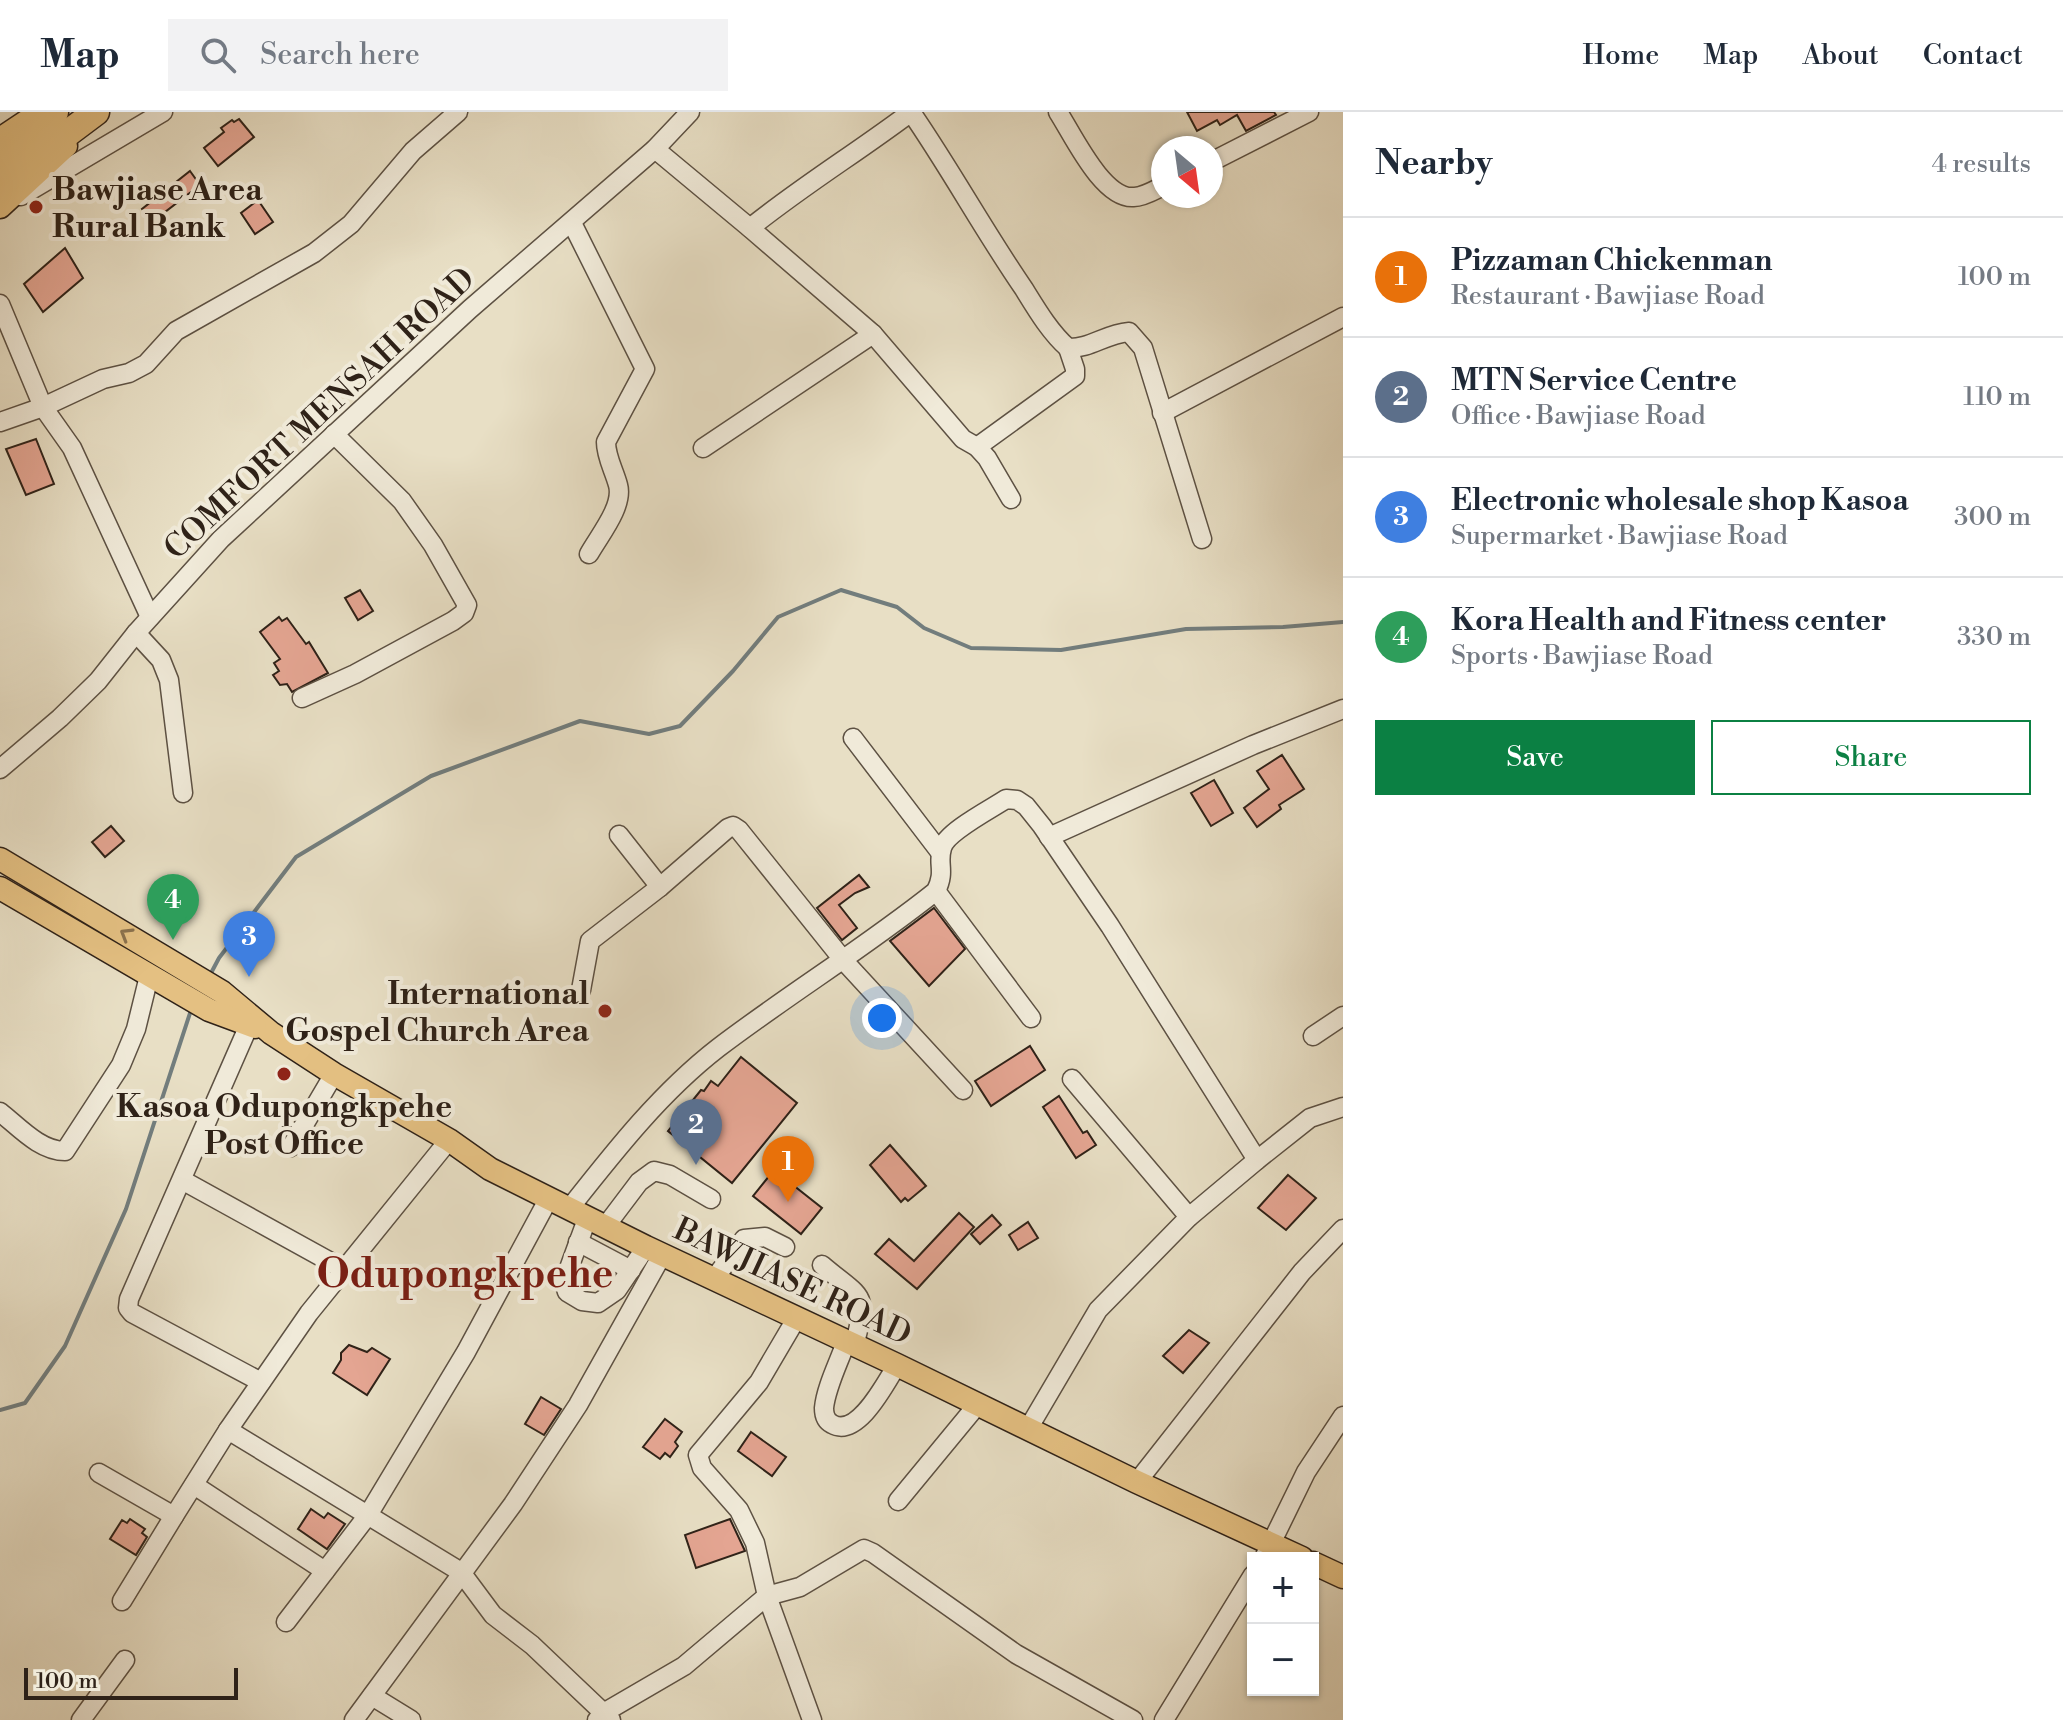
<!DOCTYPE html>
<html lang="en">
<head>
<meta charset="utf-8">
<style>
  :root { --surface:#fff; --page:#f2f2f3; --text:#1f2937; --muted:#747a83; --line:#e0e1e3; --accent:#0b8043 }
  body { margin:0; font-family:"Libre Bodoni",serif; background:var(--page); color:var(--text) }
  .controls { position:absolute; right:24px; bottom:24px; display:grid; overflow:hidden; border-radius:0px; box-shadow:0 2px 6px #0004 }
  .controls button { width:72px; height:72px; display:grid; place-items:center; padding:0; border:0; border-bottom:2px solid var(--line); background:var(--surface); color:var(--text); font:40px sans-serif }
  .compass { position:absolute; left:1151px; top:24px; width:72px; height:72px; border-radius:50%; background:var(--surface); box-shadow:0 2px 6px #0004; rotate:151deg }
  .scale { position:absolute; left:24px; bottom:20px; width:214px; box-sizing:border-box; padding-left:8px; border:4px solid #2f2218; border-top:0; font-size:22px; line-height:28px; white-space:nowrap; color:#2f2218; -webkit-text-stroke:6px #f0ead9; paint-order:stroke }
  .you { position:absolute; left:882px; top:906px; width:28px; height:28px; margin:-20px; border:6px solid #fff; border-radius:50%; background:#1a73e8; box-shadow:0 0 0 12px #1a73e833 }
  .badge { display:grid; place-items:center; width:52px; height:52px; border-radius:50%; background:var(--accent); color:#fff; font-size:26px; font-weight:700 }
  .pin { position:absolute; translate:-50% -66px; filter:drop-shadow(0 2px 4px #0008) }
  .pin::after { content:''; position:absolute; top:42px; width:28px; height:24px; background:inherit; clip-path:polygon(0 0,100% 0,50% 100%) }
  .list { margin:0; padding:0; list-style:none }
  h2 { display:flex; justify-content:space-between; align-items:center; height:104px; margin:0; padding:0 32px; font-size:34px }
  h2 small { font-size:26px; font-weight:400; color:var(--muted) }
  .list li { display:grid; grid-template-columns:52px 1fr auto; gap:24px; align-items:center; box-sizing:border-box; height:120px; padding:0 32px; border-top:2px solid var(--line) }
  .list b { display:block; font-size:30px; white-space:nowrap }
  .list p { margin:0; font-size:26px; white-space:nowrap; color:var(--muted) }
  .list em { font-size:26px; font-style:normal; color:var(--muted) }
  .actions { display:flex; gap:16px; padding:24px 32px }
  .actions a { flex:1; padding:18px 0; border:2px solid var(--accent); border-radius:0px; text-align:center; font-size:28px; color:var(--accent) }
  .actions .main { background:var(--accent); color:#fff }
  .icon { flex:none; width:44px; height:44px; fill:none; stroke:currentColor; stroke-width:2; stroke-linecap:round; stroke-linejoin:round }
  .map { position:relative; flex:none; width:1343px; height:1608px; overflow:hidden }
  header { display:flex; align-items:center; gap:48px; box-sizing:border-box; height:112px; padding:0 40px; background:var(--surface); border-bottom:2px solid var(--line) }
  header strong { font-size:38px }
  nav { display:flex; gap:44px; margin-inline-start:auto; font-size:28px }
  .search { width:560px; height:72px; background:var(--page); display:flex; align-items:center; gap:20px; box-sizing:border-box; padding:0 28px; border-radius:0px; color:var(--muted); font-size:30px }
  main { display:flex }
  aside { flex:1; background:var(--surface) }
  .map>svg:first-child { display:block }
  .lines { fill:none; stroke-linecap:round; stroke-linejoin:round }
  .stream { stroke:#727d7d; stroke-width:4 }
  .building { fill:#e4a592; stroke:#2f2218; stroke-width:2 }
  .minor-casing { stroke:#5d5143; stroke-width:21 }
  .major-casing { stroke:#2f2218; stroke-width:25 }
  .highway-casing { stroke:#2f2218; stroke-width:29 }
  .minor { stroke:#f0ead9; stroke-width:18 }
  .major { stroke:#e4c082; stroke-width:22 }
  .highway { stroke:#e4c082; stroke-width:26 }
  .oneway { stroke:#8a714d }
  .poi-dot { fill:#8f2418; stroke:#f0ead9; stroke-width:3 }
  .labels { text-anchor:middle; stroke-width:8; stroke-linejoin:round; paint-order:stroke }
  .poi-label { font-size:32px; font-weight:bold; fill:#2f2218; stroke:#f0ead9; text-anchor:start }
  .street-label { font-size:32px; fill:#2f2218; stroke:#f0ead9 }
  .district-label { font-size:40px; font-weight:bold; fill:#7a1f14; stroke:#f0ead9 }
</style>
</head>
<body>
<header>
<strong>Map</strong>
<div class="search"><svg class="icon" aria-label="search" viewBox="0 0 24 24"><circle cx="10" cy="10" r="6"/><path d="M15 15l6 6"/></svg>Search here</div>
<nav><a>Home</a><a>Map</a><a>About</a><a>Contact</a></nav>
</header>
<main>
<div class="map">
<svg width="1343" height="1608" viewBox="0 0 1343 1608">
  <rect width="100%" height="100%" fill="#e8dfc5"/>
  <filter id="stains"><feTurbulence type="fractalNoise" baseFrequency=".0025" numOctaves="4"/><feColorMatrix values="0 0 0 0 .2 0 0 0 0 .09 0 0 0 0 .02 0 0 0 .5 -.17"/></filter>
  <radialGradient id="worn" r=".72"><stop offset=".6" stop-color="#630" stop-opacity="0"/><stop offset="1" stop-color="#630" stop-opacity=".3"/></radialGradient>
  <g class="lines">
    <g class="stream">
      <polyline points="210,863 219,846 296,745 431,664 580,609 649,622 680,614 733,559 778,505 841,478 897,495 924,516 971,536 1061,538 1186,517 1283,515 1343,510"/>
      <polyline points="0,1298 25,1291 65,1234 126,1097 192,895"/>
    </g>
  </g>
  <g class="building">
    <polygon points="1187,0 1274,0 1276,3 1246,19 1237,3 1220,13 1217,8 1197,19"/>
    <polygon points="239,7 254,25 218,54 204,36 224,20 221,16 232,8 234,10"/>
    <polygon points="190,59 200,73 152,110 142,97"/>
    <polygon points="258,88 273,110 255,122 241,101"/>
    <polygon points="65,136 83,166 43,200 24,172"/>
    <polygon points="36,327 54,372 26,383 6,337"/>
    <polygon points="360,478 373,499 358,508 345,486"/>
    <polygon points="279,505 282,509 287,506 306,532 309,530 328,561 292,580 287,572 280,573 273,563 279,559 274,551 280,547 260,520"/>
    <polygon points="1282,643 1304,677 1279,693 1281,697 1257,715 1244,696 1269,677 1257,659"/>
    <polygon points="1214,668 1233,701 1211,714 1191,681"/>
    <polygon points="111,714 124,729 105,745 92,730"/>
    <polygon points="859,763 869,775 855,781 839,793 857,816 842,828 817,796"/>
    <polygon points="934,796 965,837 929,874 890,829"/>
    <polygon points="1030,934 1045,958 991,994 975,969"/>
    <polygon points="741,945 797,991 732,1071 668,1019 701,978 704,979 711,969 718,974"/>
    <polygon points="1059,984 1083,1021 1087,1019 1096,1033 1076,1046 1043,995"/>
    <polygon points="890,1033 926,1074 908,1089 905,1086 901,1090 870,1053"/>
    <polygon points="774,1058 822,1096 801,1122 753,1084"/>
    <polygon points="1288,1063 1316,1086 1286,1118 1258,1096"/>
    <polygon points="959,1101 974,1115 917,1177 875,1142 889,1127 914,1149"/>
    <polygon points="992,1103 1001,1113 980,1132 971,1122"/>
    <polygon points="1028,1110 1038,1126 1018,1138 1009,1123"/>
    <polygon points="1189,1218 1209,1231 1183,1261 1163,1244"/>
    <polygon points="349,1233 367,1240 372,1236 390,1247 367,1283 333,1261 341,1248 341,1241"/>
    <polygon points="541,1285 561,1297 544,1323 525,1312"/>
    <polygon points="665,1307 682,1320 675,1330 678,1334 670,1345 665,1341 660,1347 643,1335"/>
    <polygon points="751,1320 786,1345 772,1364 738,1339"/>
    <polygon points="311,1397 324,1406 328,1401 345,1412 327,1437 298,1417"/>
    <polygon points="130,1407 145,1417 142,1421 147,1425 136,1443 110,1427 122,1408 127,1411"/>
    <polygon points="730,1407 745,1439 696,1456 685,1423"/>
  </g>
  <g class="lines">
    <defs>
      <g id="minor">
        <path d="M1058,0C1073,23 1103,88 1134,85C1143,85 1155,78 1163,74"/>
        <polyline points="655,37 750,116 873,222 963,327 977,335 987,346 1011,387"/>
        <polyline points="1211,50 1309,0"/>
        <polyline points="21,84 163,0"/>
        <path d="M572,111L645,257L606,330C606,345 614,358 618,373C624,394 599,424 589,442"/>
        <path d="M750,116C802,74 858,40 911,0C951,58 984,119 1024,177C1037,198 1050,220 1068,236C1090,237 1105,222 1129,220L1143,236L1202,427"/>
        <polyline points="0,192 43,295 72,336 150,505"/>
        <polyline points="1162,301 1343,205"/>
        <polyline points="0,310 43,295 103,267 129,261 146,252 176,219 314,141 351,112 413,39 458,0"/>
        <polyline points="977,335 1075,264 1075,257 1068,236"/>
        <polyline points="703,336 873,222"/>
        <polyline points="136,521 161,548 169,568 183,681"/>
        <polyline points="302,586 355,562 453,509 464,501 467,493 433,433 402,389 334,322"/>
        <polyline points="853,626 940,740"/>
        <polyline points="0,657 60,606 98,569 136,521 221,427 470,197 655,37 690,0"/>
        <polyline points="619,723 660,775"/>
        <polyline points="1049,725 1253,633 1343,597"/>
        <polyline points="936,779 1031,906"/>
        <polyline points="581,878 590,829 660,775 728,716 733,714 739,718 844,849 963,978"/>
        <polyline points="249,913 129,1187 128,1196 132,1201 261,1270"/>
        <polyline points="1313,924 1343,904"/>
        <polyline points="1072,967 1189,1105"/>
        <path d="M0,1000C19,1015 40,1039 65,1039L121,953L136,917L149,864"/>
        <polyline points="291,1035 334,962"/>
        <polyline points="182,1068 345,1158"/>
        <path d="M569,1097C614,1040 660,981 718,936C789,882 866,835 936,779C946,759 937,752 942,736C946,720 991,697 1006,687L1017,688L1026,694L1042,714L1110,814L1257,1048"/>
        <polyline points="587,1107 564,1170 567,1180 582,1189 598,1191 617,1178 646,1135"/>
        <polyline points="605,1115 639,1070 654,1059 670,1063 711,1087"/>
        <polyline points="578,1130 631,1158"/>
        <path d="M822,1153C863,1188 869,1179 854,1234"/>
        <polyline points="714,1167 744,1127 765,1125 785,1135"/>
        <polyline points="796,1207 759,1270 698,1343 702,1356 739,1398 755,1431 767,1484 812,1608"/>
        <path d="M846,1230C839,1250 826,1275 824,1296C824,1303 826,1309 832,1312C858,1327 886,1270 897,1253"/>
        <polyline points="1028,1317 1098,1198 1189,1105 1257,1048 1310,1006 1343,995"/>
        <polyline points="228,1318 461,1460 493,1503 532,1533 611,1608"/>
        <polyline points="99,1361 174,1404 228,1318 309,1201 449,1028"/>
        <polyline points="1137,1370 1302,1160 1343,1117"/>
        <polyline points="194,1373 325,1459"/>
        <polyline points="898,1389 978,1292"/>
        <polyline points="1264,1446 1306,1360 1343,1304"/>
        <polyline points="122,1489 174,1404"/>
        <polyline points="286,1510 368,1403 466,1240 549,1086"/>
        <polyline points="372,1584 411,1608"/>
        <polyline points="81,1608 125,1548"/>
        <polyline points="354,1608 513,1392 578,1293 662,1143"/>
        <polyline points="597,1608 605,1600 684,1554 767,1484 800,1475 864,1437 873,1441 1016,1542 1133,1608"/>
        <polyline points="1164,1608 1253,1463"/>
      </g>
      <g id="major">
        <polyline points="0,27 39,1"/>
        <polyline points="0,95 66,34"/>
        <polyline points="0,747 222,880 271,921 334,962 449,1028 490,1057 646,1135 897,1253 1137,1370 1302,1446"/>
        <polyline points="0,776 209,898 255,915"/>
        <polyline points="1313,1451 1343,1465"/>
      </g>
      <g id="highway">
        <polyline points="0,46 55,0"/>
        <polyline points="0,72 96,0"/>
      </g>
    </defs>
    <use href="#minor" class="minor-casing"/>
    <use href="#major" class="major-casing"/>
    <use href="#highway" class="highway-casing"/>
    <use href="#minor" class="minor"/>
    <use href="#major" class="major"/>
    <use href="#highway" class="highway"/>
  </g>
  <defs><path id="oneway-chevron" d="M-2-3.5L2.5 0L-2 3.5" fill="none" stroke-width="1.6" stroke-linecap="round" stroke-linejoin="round" transform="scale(2)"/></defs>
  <use class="oneway" href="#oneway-chevron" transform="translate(126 822) rotate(-149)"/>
  <g class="poi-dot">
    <circle cx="36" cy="95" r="8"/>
    <circle cx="605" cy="899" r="8"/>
    <circle cx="284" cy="962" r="8"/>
  </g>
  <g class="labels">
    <g class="poi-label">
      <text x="52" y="88">Bawjiase Area<tspan x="52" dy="37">Rural Bank</tspan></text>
      <text x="589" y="892" text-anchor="end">International<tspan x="589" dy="37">Gospel Church Area</tspan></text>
      <text x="284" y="1005" text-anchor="middle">Kasoa Odupongkpehe<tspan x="284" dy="37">Post Office</tspan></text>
    </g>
    <g class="street-label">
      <text transform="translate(319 301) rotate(-43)" y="11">COMFORT MENSAH ROAD</text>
      <text transform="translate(793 1169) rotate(25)" y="11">BAWJIASE ROAD</text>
    </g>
    <g class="district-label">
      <text x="465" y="1175">Odupongkpehe</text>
    </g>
  </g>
  <rect width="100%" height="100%" filter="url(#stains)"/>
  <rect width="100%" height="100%" fill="url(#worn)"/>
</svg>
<div class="controls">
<button>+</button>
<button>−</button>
</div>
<svg class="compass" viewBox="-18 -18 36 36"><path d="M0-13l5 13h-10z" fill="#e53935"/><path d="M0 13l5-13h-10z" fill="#747a83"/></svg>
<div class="scale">100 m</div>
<div class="you"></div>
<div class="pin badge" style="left:788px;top:1090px;background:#e8710a">1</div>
<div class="pin badge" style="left:696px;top:1053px;background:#5c6f8a">2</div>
<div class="pin badge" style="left:249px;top:865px;background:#3f7fe0">3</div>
<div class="pin badge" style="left:173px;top:828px;background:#2e9e5b">4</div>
</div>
<aside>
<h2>Nearby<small>4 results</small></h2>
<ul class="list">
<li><span class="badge" style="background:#e8710a">1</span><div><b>Pizzaman Chickenman</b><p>Restaurant · Bawjiase Road</p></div><em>100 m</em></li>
<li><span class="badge" style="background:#5c6f8a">2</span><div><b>MTN Service Centre</b><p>Office · Bawjiase Road</p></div><em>110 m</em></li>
<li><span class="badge" style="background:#3f7fe0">3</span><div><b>Electronic wholesale shop Kasoa</b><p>Supermarket · Bawjiase Road</p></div><em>300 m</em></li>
<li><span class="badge" style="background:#2e9e5b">4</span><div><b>Kora Health and Fitness center</b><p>Sports · Bawjiase Road</p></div><em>330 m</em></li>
</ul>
<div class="actions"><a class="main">Save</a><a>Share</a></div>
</aside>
</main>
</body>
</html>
